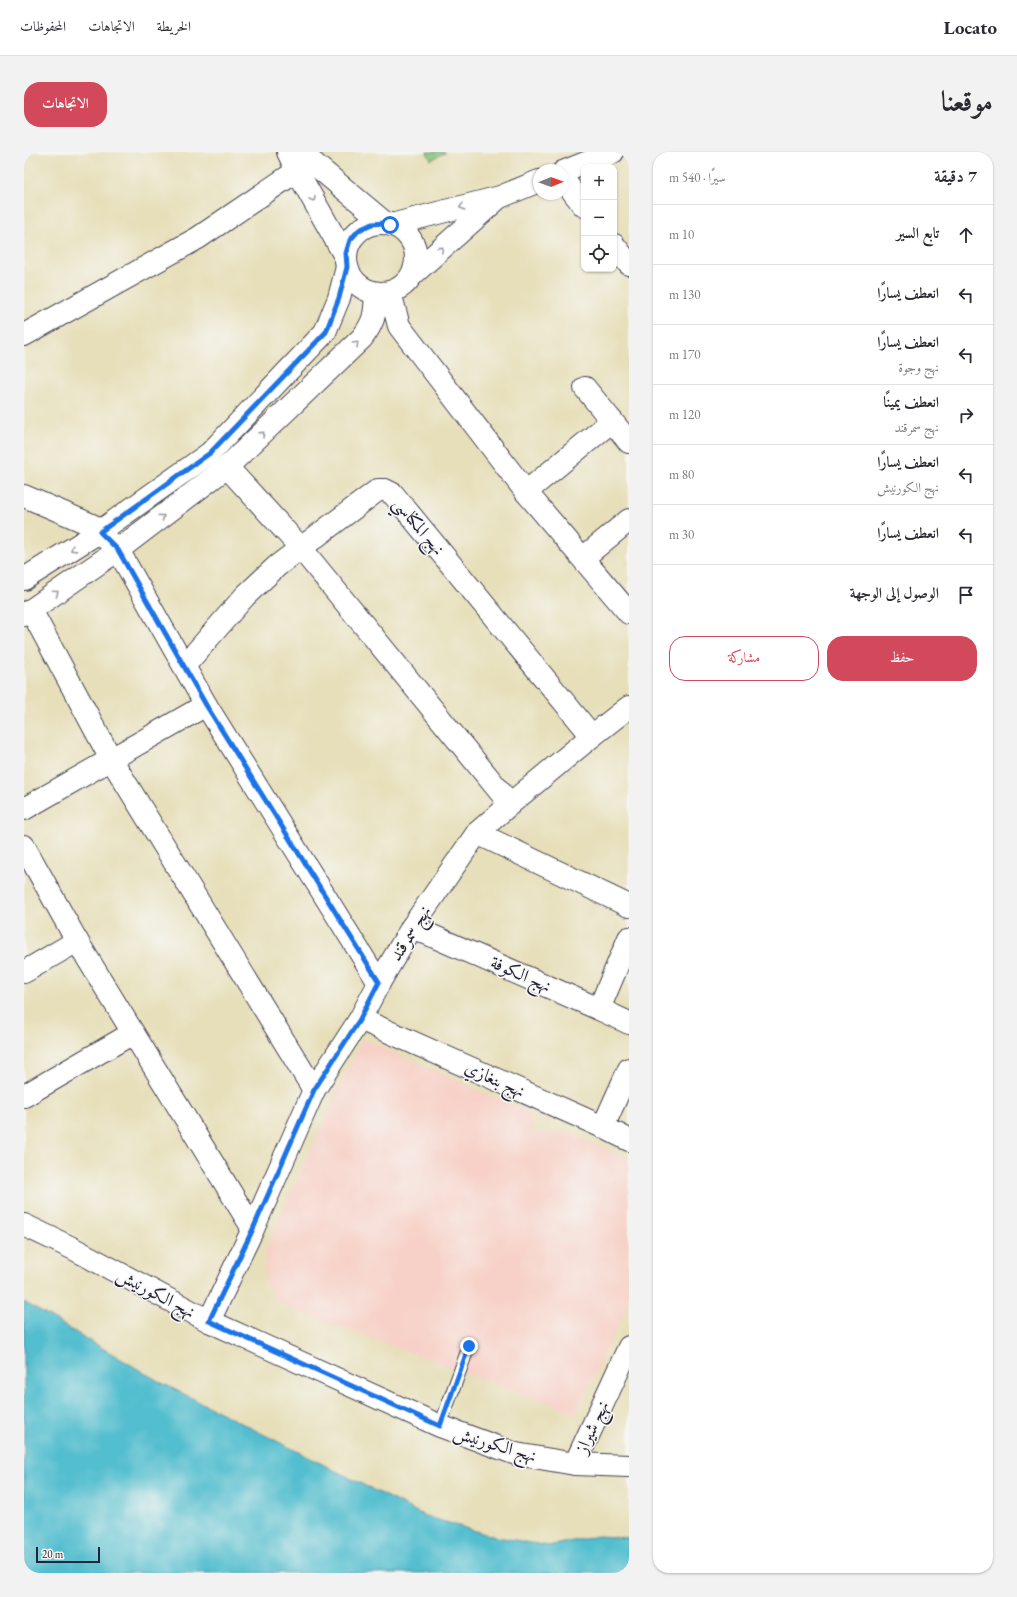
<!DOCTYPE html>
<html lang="ar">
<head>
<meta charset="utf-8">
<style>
  :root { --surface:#fff; --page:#f2f2f3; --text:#2b2b33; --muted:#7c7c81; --line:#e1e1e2; --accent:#d1495b }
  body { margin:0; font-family:"EB Garamond",Amiri,serif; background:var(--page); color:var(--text); direction:rtl }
  .controls { position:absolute; right:12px; top:12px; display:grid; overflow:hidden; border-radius:8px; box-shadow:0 1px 3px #0004 }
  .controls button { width:36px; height:36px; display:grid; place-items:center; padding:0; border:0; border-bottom:1px solid var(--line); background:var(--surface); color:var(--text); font:20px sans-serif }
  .compass { position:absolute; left:509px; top:12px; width:36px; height:36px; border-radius:50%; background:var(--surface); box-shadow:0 1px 3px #0004; rotate:89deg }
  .scale { position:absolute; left:12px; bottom:10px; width:64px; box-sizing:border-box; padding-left:4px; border:2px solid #22223b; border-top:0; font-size:11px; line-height:14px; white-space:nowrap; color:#22223b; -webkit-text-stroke:3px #f6f6f2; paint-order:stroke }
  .stop { position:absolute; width:12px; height:12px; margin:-9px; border:3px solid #1a73e8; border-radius:50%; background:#fff }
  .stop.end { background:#1a73e8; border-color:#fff; box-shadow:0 1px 4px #0008 }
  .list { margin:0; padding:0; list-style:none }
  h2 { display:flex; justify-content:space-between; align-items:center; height:52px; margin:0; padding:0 16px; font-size:17px }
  h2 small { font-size:13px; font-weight:400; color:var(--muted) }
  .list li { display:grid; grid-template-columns:26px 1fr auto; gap:12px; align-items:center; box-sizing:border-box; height:60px; padding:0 16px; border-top:1px solid var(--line) }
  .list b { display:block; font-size:15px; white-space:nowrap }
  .list p { margin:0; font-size:13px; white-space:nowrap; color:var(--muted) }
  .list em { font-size:13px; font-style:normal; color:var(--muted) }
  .actions { display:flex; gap:8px; padding:12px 16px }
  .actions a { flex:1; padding:9px 0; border:1px solid var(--accent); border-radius:16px; text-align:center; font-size:14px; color:var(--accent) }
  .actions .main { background:var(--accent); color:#fff }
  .icon { flex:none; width:22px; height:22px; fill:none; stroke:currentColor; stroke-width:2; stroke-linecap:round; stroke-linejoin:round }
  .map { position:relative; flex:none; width:605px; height:1421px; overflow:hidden; direction:ltr; border-radius:16px }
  header { display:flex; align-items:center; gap:24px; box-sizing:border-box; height:56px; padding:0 20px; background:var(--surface); border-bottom:1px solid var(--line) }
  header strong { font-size:19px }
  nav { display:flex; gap:22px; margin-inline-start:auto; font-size:14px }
  .intro { display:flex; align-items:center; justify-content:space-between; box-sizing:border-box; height:96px; padding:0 24px }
  h1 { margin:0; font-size:28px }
  .button { padding:10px 18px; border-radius:16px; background:var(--accent); color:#fff; font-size:14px; font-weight:700 }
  main { display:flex; gap:24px; padding:0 24px }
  aside { flex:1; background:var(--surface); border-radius:16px; box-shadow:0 1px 3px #0004 }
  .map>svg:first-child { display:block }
  .built { fill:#f7d1c7 }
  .green { fill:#8ecb81; stroke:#58765e }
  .water { fill:#53becf; stroke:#3a7085 }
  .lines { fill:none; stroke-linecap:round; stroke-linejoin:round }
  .service-casing { stroke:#403e4e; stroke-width:14 }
  .minor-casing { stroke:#403e4e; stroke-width:24 }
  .secondary-casing { stroke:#403e4e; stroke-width:24 }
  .service { stroke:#fff; stroke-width:12 }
  .minor { stroke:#fff; stroke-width:22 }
  .secondary { stroke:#fff; stroke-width:22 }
  .oneway { stroke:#9c9ca7 }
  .route { stroke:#1a73e8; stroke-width:5 }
  .labels { text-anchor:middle; stroke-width:3; stroke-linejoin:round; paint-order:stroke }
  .street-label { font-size:18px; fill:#22223b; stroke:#f6f6f2 }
</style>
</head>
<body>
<header>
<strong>Locato</strong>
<nav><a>الخريطة</a><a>الاتجاهات</a><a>المحفوظات</a></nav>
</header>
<div class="intro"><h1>موقعنا</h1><a class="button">الاتجاهات</a></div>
<main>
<aside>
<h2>7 دقيقة<small>سيرًا · 540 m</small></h2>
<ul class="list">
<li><svg class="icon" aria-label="ahead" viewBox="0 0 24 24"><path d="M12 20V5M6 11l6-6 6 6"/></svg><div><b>تابع السير</b></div><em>10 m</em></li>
<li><svg class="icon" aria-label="left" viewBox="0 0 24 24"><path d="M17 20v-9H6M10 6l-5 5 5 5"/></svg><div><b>انعطف يسارًا</b></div><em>130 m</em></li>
<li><svg class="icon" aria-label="left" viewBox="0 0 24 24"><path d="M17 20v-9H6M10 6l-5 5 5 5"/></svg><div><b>انعطف يسارًا</b><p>نهج وجوة</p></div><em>170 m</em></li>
<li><svg class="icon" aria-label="right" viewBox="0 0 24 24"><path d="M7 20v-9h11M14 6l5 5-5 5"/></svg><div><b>انعطف يمينًا</b><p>نهج سمرقند</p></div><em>120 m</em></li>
<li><svg class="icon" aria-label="left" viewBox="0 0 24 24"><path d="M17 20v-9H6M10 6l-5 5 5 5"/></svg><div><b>انعطف يسارًا</b><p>نهج الكورنيش</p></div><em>80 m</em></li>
<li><svg class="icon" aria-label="left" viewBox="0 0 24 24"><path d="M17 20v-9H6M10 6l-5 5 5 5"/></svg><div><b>انعطف يسارًا</b></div><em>30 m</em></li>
<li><svg class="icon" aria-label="arrive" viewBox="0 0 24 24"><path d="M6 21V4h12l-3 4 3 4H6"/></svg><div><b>الوصول إلى الوجهة</b></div></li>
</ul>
<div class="actions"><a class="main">حفظ</a><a>مشاركة</a></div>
</aside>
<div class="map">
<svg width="605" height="1421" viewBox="0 0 605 1421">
  <rect width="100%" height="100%" fill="#f6f6f2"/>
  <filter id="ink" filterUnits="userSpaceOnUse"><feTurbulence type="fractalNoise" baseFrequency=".025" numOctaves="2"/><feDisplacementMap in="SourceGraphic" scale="8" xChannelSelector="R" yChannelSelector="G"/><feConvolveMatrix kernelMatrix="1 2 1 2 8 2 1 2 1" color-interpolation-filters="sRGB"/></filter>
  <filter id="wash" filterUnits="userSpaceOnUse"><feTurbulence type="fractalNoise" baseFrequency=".012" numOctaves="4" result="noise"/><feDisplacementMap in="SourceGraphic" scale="16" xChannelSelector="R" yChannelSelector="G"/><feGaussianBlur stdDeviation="0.9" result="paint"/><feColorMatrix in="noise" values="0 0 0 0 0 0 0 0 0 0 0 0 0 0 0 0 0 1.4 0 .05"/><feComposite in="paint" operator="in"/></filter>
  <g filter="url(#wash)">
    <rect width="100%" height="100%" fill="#e7dfba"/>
    <polygon class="built" points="338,886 504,960 511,982 542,979 605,1008 605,1151 552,1261 264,1156 251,1148 242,1133 240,1117 240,1101"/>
    <polygon class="green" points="403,0 422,0 407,8"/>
    <polygon class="water" points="0,1150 136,1230 401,1364 468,1384 524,1394 574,1384 605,1386 605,1421 0,1421"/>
  </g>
  <g filter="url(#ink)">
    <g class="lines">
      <defs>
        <polyline id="service" points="416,1274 445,1194"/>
        <g id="minor">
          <polyline points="264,0 273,19 322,106"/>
          <polyline points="276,0 361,71"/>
          <polyline points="539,20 589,0"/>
          <polyline points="539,27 560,54"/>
          <circle cx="357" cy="106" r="35"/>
          <polyline points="367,73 476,45 515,29"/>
          <polyline points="590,93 605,112"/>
          <polyline points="388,123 473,47"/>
          <polyline points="366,140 375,174 502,340 605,461"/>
          <polyline points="0,183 174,86 286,10"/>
          <polyline points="561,236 605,290"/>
          <polyline points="203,315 276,395 486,652"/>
          <polyline points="502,340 588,269"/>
          <polyline points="0,344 68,373 94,398 182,553 355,831"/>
          <polyline points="559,406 605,368"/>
          <polyline points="0,427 75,380 186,301 301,180 315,146 323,115"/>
          <polyline points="7,458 87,607 290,938"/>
          <path d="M0,463L94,398L203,315L338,186C351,169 351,162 352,141"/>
          <polyline points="161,513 221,444 253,414 354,338 361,338 369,342 568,584"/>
          <polyline points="0,657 182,553"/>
          <polyline points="453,681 605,754"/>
          <polyline points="0,694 53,789 229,1077"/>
          <polyline points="388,775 575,857 605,871"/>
          <polyline points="0,820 53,789"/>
          <polyline points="575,857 605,786"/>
          <polyline points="336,867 579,975 605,988"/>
          <polyline points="0,944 109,881"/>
          <polyline points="579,975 605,917"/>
          <polyline points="185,1169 229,1077 290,938 336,867 355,831 388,775 453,681 486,652 568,584 605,555"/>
          <polyline points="551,1312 605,1195"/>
        </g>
        <polyline id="secondary" points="0,1073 48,1096 185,1169 416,1274 492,1302 551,1312 605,1314"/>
      </defs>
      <use href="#service" class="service-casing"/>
      <use href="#minor" class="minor-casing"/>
      <use href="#secondary" class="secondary-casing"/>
      <use href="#service" class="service"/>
      <use href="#minor" class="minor"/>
      <use href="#secondary" class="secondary"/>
    </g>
    <defs><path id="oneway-chevron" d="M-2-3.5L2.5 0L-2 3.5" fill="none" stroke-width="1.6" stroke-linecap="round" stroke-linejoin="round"/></defs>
    <g class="oneway">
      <use href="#oneway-chevron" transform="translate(289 47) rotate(61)"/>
      <use href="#oneway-chevron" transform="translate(438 55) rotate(166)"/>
      <use href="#oneway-chevron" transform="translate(417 97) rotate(-42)"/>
      <use href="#oneway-chevron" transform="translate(332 192) rotate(-44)"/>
      <use href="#oneway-chevron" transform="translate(238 282) rotate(-44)"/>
      <use href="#oneway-chevron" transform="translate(138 365) rotate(-37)"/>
      <use href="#oneway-chevron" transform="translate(49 397) rotate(148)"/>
      <use href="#oneway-chevron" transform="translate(32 441) rotate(-35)"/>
    </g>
  </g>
  <g class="lines" filter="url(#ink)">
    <polyline class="route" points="366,73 361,71 348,72 335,78 326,88 322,101 323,115 315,146 302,180 186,301 76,380 94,398 182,553 355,830 336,867 290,938 229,1077 185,1169 416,1274 445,1194"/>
  </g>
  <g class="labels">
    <g class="street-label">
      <text transform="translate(395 374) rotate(50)" y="6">نهج المكناسي</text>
      <text transform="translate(386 781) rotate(-58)" y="6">نهج سمرقند</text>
      <text transform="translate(497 822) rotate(24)" y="6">نهج الكوفة</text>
      <text transform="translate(471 927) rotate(24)" y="6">نهج بنغازي</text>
      <text transform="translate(132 1141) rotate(28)" y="6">نهج الكورنيش</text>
      <text transform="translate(568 1275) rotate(-65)" y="6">نهج شيراز</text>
      <text transform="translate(471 1292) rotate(17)" y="6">نهج الكورنيش</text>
    </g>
  </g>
</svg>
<div class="controls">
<button>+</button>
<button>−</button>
<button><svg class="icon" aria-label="locate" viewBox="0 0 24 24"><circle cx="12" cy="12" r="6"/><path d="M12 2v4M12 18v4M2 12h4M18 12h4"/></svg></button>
</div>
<svg class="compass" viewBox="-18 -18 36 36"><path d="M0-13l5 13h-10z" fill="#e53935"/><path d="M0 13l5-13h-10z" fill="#7c7c81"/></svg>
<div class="scale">20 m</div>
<div class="stop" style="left:366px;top:73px"></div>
<div class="stop end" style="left:445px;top:1194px"></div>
</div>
</main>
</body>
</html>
